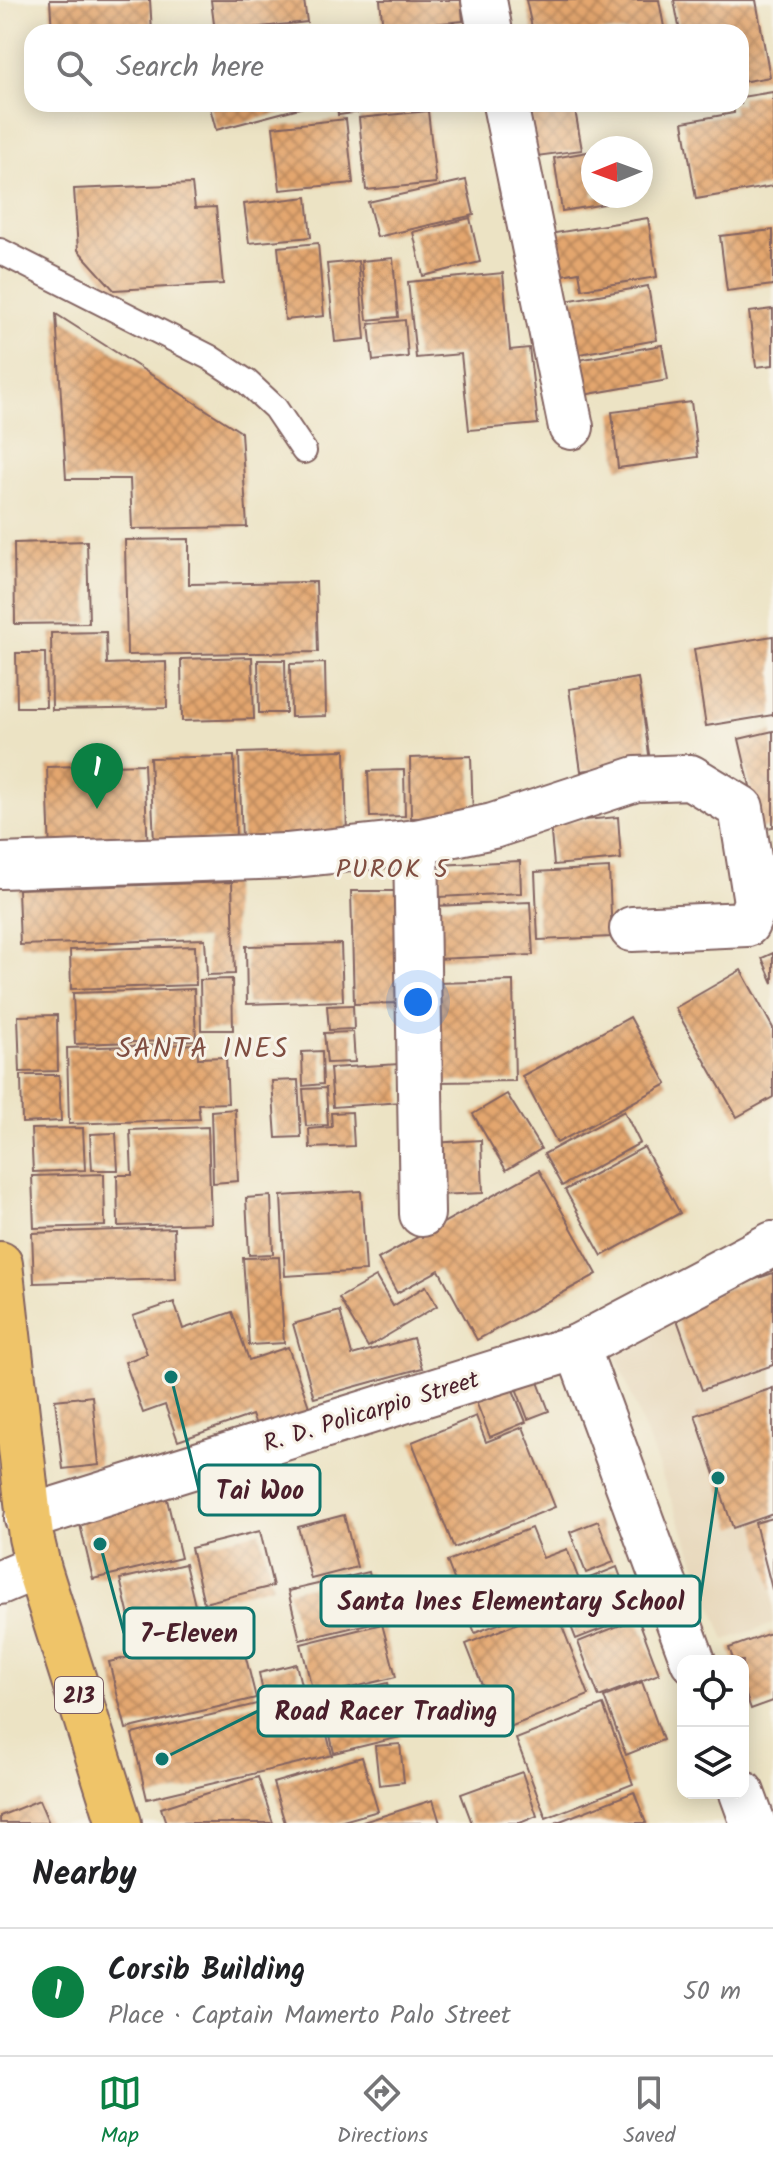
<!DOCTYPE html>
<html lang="en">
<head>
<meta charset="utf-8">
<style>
  :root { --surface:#fff; --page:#f6f6f6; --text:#202124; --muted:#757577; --line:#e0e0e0; --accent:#0b8043 }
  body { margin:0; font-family:Kalam,sans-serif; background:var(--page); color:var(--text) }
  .controls { position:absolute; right:24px; bottom:24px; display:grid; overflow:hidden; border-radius:16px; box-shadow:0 4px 20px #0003 }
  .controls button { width:72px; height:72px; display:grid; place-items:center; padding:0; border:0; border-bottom:2px solid var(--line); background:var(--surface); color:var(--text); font:40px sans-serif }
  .compass { position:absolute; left:581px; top:136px; width:72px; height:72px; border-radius:50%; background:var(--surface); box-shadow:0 4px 20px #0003; rotate:269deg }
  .you { position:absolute; left:418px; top:1002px; width:28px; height:28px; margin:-20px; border:6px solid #fff; border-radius:50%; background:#1a73e8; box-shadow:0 0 0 12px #1a73e833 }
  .badge { display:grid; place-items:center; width:52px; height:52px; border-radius:50%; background:var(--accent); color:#fff; font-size:26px; font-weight:700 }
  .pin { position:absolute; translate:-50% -66px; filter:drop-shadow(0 2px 4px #0008) }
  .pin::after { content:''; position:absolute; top:42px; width:28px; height:24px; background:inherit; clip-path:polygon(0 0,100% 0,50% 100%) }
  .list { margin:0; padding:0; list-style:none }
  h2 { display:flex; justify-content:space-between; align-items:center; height:104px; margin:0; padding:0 32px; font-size:34px }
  h2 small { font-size:26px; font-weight:400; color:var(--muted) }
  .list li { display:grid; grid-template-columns:52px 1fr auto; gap:24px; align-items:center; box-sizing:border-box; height:128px; padding:0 32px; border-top:2px solid var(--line) }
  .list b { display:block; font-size:30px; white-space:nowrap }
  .list p { margin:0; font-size:26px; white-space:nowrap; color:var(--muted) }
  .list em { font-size:26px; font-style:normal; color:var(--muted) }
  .icon { flex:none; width:44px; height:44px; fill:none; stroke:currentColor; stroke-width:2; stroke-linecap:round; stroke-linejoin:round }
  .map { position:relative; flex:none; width:773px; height:1823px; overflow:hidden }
  .search { position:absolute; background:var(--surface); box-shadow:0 4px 20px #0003; left:24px; right:24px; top:24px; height:88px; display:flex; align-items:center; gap:20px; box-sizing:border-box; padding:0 28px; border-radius:24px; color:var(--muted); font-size:30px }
  .sheet { height:232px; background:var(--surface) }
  nav { display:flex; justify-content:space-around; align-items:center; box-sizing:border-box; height:112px; border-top:2px solid var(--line); background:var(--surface); font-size:22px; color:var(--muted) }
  nav a { display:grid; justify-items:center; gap:4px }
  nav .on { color:var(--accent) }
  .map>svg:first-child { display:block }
  .built { fill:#e6d5b7 }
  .building { fill:url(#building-cross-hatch) }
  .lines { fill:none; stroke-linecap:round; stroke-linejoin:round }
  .lane-casing { stroke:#836461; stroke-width:28 }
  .street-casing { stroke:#836461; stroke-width:48 }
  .primary-casing { stroke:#836461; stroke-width:48 }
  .lane { stroke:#fff; stroke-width:24 }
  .street { stroke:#fff; stroke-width:44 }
  .primary { stroke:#efc469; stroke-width:44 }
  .labels { text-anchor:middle; stroke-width:6; stroke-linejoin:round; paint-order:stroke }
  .shield { fill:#f7f3e8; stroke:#7e5f64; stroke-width:2 }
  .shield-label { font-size:22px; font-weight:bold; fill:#4a1f2b }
  .street-label { font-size:24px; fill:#4a1f2b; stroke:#f7f3e8 }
  .neighbourhood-label { font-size:26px; letter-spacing:2px; fill:#804e42; stroke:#f7f3e8 }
  .quarter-label { font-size:28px; letter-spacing:2px; fill:#804e42; stroke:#f7f3e8 }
  .leader { fill:none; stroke:#0f766e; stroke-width:3 }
  .callout-dot { fill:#0f766e; stroke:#f7f3e8; stroke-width:3 }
  .callout { fill:#f7f3e8; stroke:#0f766e; stroke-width:3 }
  .callout-label { font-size:26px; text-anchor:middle; font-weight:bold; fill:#4a1f2b }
</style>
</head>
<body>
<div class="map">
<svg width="773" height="1823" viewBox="0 0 773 1823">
  <defs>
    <pattern id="building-cross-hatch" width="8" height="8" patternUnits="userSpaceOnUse" patternTransform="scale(2)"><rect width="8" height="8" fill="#e3a66e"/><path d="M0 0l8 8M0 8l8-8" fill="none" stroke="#ba875b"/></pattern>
  </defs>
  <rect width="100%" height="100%" fill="#f7f3e8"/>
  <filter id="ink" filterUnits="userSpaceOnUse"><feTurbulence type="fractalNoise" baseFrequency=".0125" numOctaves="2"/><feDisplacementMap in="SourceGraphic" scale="16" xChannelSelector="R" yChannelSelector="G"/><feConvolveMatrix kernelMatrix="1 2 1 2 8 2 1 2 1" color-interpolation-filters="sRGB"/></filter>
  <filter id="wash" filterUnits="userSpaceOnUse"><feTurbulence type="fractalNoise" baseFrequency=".006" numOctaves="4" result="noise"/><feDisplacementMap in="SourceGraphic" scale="32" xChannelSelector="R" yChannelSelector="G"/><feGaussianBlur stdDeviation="1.8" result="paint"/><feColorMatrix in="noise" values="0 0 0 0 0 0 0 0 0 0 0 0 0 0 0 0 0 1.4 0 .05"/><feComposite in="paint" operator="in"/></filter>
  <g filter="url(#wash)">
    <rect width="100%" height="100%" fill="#ece3c4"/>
    <polygon class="built" points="773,1257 773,1624 725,1640 607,1332"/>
    <g id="blocks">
      <g class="building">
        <polygon points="50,0 150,0 152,32 52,32"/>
        <polygon points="211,0 304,0 307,22 215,32"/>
        <polygon points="380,0 461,0 463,21 383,29"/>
        <polygon points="526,0 659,0 664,27 638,32 533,32"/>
        <polygon points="674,0 756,0 770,77 741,82 741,32 680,32"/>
        <polygon points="471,26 472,32 439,32 439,30"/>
        <polygon points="773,92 773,186 696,199 683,122 734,113 733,104 741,104 741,97"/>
        <polygon points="209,104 311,104 311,105 216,130"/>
        <polygon points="337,104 404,104 404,106 338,115"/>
        <polygon points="551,104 574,104 582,150 537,156 529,108"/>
        <polygon points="428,111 436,183 366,190 359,118"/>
        <polygon points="346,119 353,183 280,190 273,127"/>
        <polygon points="593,151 593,196 603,196 605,204 562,211 554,158"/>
        <polygon points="466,180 474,215 377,237 368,202"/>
        <polygon points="192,184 195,208 216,207 223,284 114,290 78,250 74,189"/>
        <polygon points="307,197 311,237 249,243 244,204"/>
        <polygon points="470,218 480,262 423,276 413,232"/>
        <polygon points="648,218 657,277 582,289 579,272 556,276 549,234"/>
        <polygon points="773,230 773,285 727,291 720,236"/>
        <polygon points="318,243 324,316 285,320 278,247"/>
        <polygon points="393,258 398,317 367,320 361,261"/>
        <polygon points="358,261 365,339 335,342 327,264"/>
        <polygon points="503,273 510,350 529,348 538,424 469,430 461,354 416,358 408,282"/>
        <polygon points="648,286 657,340 568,356 560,302"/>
        <polygon points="773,309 773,365 756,367 749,312"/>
        <polygon points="56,314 241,432 247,527 132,529 130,479 66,479"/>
        <polygon points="405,320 408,357 373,361 369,324"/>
        <polygon points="662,345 668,380 583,395 578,360"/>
        <polygon points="691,402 698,457 618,468 612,412"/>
        <polygon points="189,539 189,584 316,582 318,652 127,655 125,540"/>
        <polygon points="87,541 89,623 15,624 14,543"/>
        <polygon points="106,632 107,664 166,662 167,708 52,710 51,633"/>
        <polygon points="773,636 773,715 706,726 694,649"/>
        <polygon points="16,653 45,653 46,707 17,707"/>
        <polygon points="252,657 254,719 182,721 181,659"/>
        <polygon points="258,660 285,660 286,713 259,713"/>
        <polygon points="325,663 326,716 291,717 290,664"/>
        <polygon points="638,678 650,761 581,771 569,689"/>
        <polygon points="773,731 773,827 760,829 739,739"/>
        <polygon points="345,750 347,838 242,841 239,753"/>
        <polygon points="234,756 236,840 154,841 150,758"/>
        <polygon points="471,756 473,817 411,818 410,758"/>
        <polygon points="144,764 148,851 50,856 47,767"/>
        <polygon points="404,770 405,816 370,817 368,771"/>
        <polygon points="618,817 621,859 554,865 550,823"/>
        <polygon points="520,861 521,893 439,897 438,865"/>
        <polygon points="609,868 612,937 538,940 535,872"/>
        <polygon points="232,882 235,974 207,975 205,939 20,945 18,889"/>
        <polygon points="351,891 400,891 402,1003 354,1004"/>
        <polygon points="530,902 533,955 435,959 433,906"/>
        <polygon points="341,944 343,1001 247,1004 246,946"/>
        <polygon points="195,946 196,985 71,989 70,950"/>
        <polygon points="773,953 773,983 762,958"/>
        <polygon points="741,970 773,1028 773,1097 737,1117 675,1008"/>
        <polygon points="232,979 233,1030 201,1030 200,980"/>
        <polygon points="513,981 515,1081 438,1082 436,983"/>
        <polygon points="194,989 196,1040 75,1044 73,993"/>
        <polygon points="353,1005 354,1029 329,1030 327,1006"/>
        <polygon points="57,1015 58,1071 20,1072 18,1016"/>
        <polygon points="630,1017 667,1084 557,1143 522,1076"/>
        <polygon points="353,1032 355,1062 327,1063 324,1033"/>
        <polygon points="197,1044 198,1058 226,1057 228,1103 198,1104 200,1119 69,1124 67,1048"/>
        <polygon points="322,1051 323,1084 303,1086 302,1052"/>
        <polygon points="400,1064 402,1102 333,1107 330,1068"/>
        <polygon points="21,1075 59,1075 61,1121 22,1123"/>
        <polygon points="298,1080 301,1137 276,1138 272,1081"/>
        <polygon points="326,1088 328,1125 306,1126 303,1089"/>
        <polygon points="507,1094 541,1149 506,1170 473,1114"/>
        <polygon points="235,1109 238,1181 213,1183 211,1111"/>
        <polygon points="624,1111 640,1143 562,1186 544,1154"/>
        <polygon points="352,1112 354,1146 310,1148 309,1129 332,1127 331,1113"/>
        <polygon points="208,1127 211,1223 118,1226 117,1175 132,1175 130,1130"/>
        <polygon points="83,1128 85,1170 33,1172 31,1129"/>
        <polygon points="116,1133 118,1170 92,1170 90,1134"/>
        <polygon points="481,1140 483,1193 437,1195 433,1143"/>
        <polygon points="644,1147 680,1213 602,1256 565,1190"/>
        <polygon points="539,1170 597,1274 477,1340 439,1270 397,1293 378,1259"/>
        <polygon points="104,1174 105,1226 34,1228 32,1176"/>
        <polygon points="361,1191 366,1271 285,1276 281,1196"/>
        <polygon points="271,1196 273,1254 249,1255 246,1198"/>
        <polygon points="174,1228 176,1279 34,1283 32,1233"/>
        <polygon points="279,1257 284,1343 249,1345 243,1258"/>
        <polygon points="773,1273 773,1365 702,1390 673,1308"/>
        <polygon points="376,1277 393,1306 426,1286 437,1306 368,1347 339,1298"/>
        <polygon points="174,1302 183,1329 232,1312 249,1360 288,1347 313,1418 261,1437 252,1415 178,1441 165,1405 143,1413 125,1362 147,1354 133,1316"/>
        <polygon points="340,1311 352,1355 413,1338 422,1368 314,1398 293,1324"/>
        <polygon points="535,1374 549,1411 528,1419 514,1383"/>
        <polygon points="511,1385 526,1422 490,1437 475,1399"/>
        <polygon points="773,1388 773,1514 733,1528 695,1415"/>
        <polygon points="92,1396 99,1465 63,1469 55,1400"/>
        <polygon points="476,1416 486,1442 523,1427 555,1507 454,1548 412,1442"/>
        <polygon points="165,1491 181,1558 93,1579 77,1512"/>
        <polygon points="344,1515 357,1567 311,1579 298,1527"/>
        <polygon points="773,1518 773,1589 772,1589 755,1523"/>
        <polygon points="598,1521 614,1562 586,1573 570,1532"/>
        <polygon points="531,1528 543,1558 567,1549 579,1580 554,1590 558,1601 475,1633 447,1561"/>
        <polygon points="260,1531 273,1586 204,1603 191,1548"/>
        <polygon points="185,1564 200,1626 135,1642 120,1579"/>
        <polygon points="617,1567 635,1616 576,1639 557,1591"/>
        <polygon points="369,1572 380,1621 300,1640 288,1591"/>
        <polygon points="555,1608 589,1695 500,1731 466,1644"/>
        <polygon points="638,1618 659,1674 599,1697 578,1642"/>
        <polygon points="382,1624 396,1677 314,1697 301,1644"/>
        <polygon points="239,1630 256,1698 126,1729 109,1662"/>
        <polygon points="773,1632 773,1701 751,1709 743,1687 743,1661 734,1661 729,1648"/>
        <polygon points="296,1664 305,1701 318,1698 332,1755 147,1799 132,1734 265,1702 259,1673"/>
        <polygon points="642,1682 663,1740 626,1755 604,1697"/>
        <polygon points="388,1683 400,1737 334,1753 322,1698"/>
        <polygon points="603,1705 633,1784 546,1818 516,1739"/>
        <polygon points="400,1744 404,1782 379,1785 375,1746"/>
        <polygon points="362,1757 378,1811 336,1823 285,1823 273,1783"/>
        <polygon points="522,1772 537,1816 520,1823 472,1823 461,1794"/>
        <polygon points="258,1777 273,1823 166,1823 161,1808"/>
        <polygon points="634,1792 646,1823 555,1823"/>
        <polygon points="39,1800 49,1823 0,1823 0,1816"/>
        <polygon points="433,1800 440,1823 363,1823 363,1822"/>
      </g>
    </g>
  </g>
  <g filter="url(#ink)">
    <use href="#blocks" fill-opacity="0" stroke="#836461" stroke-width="2"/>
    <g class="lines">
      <defs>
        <polyline id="lane" points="0,251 209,357 247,382 275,408 304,451"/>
        <g id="street">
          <polyline points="484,0 490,32"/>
          <polyline points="505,104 571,427"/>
          <polyline points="416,842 422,1214"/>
          <polyline points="0,866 286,856 416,842 493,826 636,779 690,777 741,808 756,902 747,924 632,929"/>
          <polyline points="577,1347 693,1661"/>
          <polyline points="27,1518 577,1347 773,1244"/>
          <polyline points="0,1582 38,1566"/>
          <polyline points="742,1793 753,1823"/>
        </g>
        <polyline id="primary" points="0,1264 31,1537 38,1566 119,1823"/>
      </defs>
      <use href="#lane" class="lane-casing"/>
      <use href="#street" class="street-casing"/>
      <use href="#primary" class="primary-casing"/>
      <use href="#lane" class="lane"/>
      <use href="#street" class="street"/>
      <use href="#primary" class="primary"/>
    </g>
  </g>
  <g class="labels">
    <rect class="shield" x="55" y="1677" width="48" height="36" rx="6"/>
    <g class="shield-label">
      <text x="79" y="1703">213</text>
    </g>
    <g class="street-label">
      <text transform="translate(371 1411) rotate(-17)" y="8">R. D. Policarpio Street</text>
    </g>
    <g class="neighbourhood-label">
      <text x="393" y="877">PUROK 5</text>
    </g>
    <g class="quarter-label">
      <text x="203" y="1057">SANTA INES</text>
    </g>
  </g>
  <path class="leader" d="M171 1377L199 1490M718 1478L700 1601M100 1544L124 1633M162 1759L258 1711"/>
  <g class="callout-dot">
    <circle cx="171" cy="1377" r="8"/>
    <circle cx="718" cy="1478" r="8"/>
    <circle cx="100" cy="1544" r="8"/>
    <circle cx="162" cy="1759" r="8"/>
  </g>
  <g class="callout">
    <rect x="199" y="1465" width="121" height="50" rx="8"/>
    <rect x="321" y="1576" width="379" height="50" rx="8"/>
    <rect x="124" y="1608" width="130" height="50" rx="8"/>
    <rect x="258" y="1686" width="255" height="50" rx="8"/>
  </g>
  <g class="callout-label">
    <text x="260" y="1499">Tai Woo</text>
    <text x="511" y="1610">Santa Ines Elementary School</text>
    <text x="189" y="1642">7-Eleven</text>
    <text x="386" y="1720">Road Racer Trading</text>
  </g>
</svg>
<div class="controls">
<button><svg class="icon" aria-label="locate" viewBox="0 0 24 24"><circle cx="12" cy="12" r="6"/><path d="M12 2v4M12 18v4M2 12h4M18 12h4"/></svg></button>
<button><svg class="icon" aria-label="layers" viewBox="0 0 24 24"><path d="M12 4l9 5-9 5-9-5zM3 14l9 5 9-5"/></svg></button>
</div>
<svg class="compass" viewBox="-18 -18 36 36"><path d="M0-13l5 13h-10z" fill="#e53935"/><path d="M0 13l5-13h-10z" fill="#757577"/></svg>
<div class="you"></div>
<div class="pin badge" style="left:97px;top:809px">1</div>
<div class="search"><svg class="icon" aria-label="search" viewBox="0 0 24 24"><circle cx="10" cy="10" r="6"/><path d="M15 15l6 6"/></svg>Search here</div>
</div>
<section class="sheet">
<h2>Nearby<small></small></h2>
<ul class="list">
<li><span class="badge">1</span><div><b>Corsib Building</b><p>Place · Captain Mamerto Palo Street</p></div><em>50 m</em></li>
</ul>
</section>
<nav>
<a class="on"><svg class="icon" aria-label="map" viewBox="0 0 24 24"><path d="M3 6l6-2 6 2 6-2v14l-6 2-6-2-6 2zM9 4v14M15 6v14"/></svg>Map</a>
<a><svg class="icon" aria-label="directions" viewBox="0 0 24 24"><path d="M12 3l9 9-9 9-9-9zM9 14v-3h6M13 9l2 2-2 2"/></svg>Directions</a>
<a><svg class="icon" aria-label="saved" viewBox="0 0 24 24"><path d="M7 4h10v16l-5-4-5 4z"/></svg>Saved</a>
</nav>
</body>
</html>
